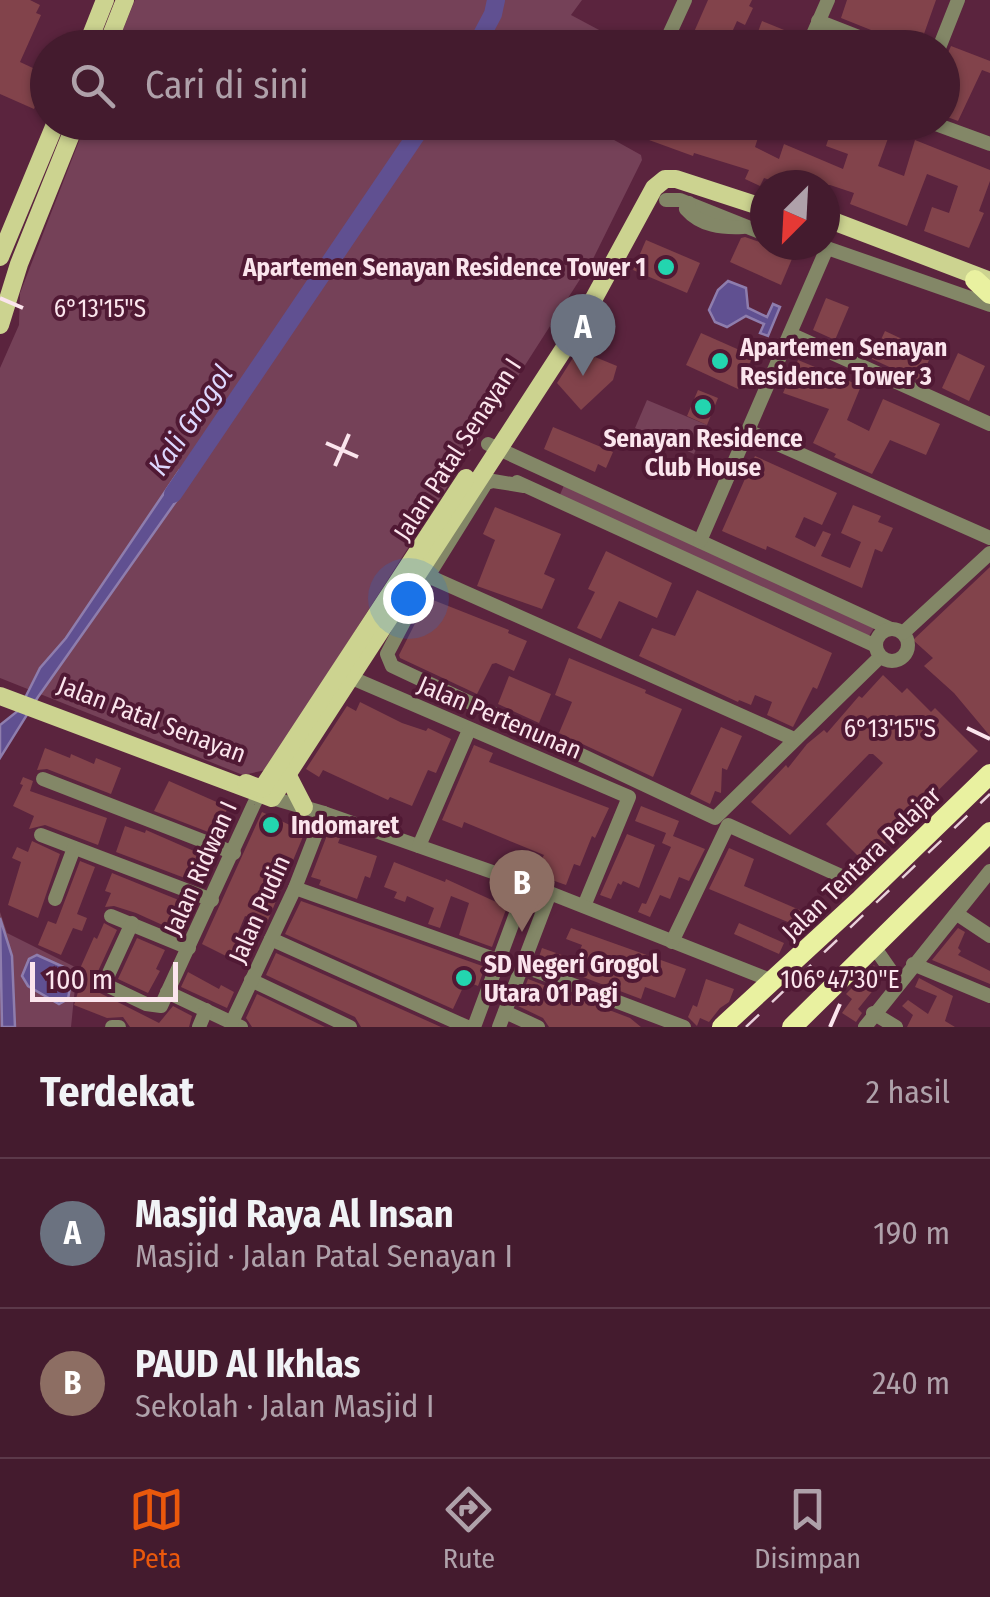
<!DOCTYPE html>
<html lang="id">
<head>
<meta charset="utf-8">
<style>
  :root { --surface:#441b2e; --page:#4b2436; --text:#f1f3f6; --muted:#afa1aa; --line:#5c394a; --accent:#ea580c }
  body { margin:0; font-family:"Fira Sans Condensed",sans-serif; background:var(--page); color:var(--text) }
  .compass { position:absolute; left:750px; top:170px; width:90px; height:90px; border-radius:50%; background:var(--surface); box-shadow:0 2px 8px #0004; rotate:204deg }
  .scale { position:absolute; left:30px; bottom:25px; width:148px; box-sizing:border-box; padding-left:10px; border:5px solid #fbe5ed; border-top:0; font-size:28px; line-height:35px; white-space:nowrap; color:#fbe5ed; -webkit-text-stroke:8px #501934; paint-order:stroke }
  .you { position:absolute; left:408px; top:598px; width:35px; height:35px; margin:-25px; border:8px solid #fff; border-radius:50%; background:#1a73e8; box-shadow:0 0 0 15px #1a73e833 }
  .badge { display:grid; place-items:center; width:65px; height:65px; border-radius:50%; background:var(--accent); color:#fff; font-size:32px; font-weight:700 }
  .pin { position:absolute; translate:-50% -82px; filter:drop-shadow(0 2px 5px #0008) }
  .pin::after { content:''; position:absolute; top:52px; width:35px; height:30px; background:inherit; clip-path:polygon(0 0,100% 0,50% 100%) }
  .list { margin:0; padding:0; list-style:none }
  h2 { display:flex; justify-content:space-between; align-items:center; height:130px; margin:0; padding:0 40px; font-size:42px }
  h2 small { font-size:32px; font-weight:400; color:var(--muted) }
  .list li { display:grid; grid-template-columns:65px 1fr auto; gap:30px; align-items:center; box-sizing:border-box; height:150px; padding:0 40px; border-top:2px solid var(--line) }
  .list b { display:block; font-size:38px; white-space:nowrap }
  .list p { margin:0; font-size:32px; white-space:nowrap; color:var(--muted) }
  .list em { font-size:32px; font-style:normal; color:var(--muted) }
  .icon { flex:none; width:55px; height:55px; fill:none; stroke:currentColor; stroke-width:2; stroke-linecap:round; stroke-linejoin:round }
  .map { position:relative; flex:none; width:990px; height:1027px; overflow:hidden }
  .search { position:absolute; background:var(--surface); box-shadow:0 2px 8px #0004; left:30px; right:30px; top:30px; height:110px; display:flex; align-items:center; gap:25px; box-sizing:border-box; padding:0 35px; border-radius:55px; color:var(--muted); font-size:38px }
  .sheet { height:430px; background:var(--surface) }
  nav { display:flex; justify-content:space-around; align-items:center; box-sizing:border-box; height:140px; border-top:2px solid var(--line); background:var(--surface); font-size:28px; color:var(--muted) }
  nav a { display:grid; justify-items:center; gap:5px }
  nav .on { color:var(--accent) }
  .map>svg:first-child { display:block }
  .green { fill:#754158 }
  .water { fill:#605091; stroke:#8e7dad; stroke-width:2.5 }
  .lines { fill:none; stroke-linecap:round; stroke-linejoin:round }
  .river { stroke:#605091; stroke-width:18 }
  .building { fill:#82434b }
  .minor { stroke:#838767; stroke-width:14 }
  .major { stroke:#ccd390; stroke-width:18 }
  .highway { stroke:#e9f1a0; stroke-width:20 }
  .rail { stroke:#e9d0da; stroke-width:2.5; stroke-dasharray:18 18; stroke-linecap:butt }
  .ticks { fill:none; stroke:#fbe5ed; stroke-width:4 }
  .poi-dot { fill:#23d5af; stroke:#501934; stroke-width:4 }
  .labels { text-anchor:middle; stroke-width:8; stroke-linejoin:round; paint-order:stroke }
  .poi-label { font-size:25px; font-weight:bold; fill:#fbe5ed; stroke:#501934; text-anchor:start }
  .street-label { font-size:25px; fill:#fbe5ed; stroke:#501934 }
  .water-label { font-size:28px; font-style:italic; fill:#ddd7fe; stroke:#501934 }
  .ticks-label { font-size:25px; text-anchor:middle; fill:#fbe5ed; stroke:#501934; stroke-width:8; stroke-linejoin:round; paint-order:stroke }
</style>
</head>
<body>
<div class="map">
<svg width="990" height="1027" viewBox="0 0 990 1027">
  <rect width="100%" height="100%" fill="#5b243e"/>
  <g class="green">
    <polygon points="135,0 582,0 571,15 631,47 116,47"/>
    <polygon points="86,123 613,123 607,136 641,155 642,160 593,259 266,770 243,775 0,678 0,368 19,325 20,293"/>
    <polygon points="647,400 707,425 694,454 635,428"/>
    <polygon points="565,483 876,625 869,636 559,497"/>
    <polygon points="0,912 7,933 77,968 71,1027 0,1027"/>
  </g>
  <g class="water">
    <polygon points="728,281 746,288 748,308 767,317 773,304 780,307 768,336 760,333 764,324 746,316 727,327 715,322 709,310 718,290"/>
    <polygon points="179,471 191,480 38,697 0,758 0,725 19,710 40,668 66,638"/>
    <polygon points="0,918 12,956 15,1027 2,1027"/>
    <polygon points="37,955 66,968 72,976 68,999 59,1004 28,986 22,976 29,959"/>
  </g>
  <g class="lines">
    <g class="river">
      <polyline points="475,48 493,14 496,0"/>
      <polyline points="173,494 425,122"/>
    </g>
  </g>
  <g class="building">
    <polygon points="0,0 30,0 40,5 36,13 41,15 20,62 48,75 34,109 0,94"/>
    <polygon points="708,0 752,0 749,6 753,8 745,25 737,21 725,48 687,48"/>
    <polygon points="847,0 936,0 919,48 898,48 891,38 841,18"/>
    <polygon points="762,21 794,34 789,48 752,48"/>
    <polygon points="951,46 990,61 990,73 982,70 958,121 942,115 942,66"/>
    <polygon points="654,122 702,122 734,132 737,123 747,126 748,122 763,122 755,147 779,159 784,144 843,169 848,154 826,146 829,137 792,122 843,122 868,131 871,123 891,130 878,166 904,176 915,140 990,170 990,181 979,211 984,213 969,248 924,231 932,207 949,213 958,186 927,174 907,226 850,204 854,193 830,185 812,185 788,176 784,185 764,178 760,186 745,179 749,170 694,153 693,156 649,140"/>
    <polygon points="745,237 794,254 781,285 730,262 741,238"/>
    <polygon points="646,240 700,263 687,293 633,270"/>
    <polygon points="826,298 849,307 835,340 813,330"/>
    <polygon points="885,331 932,353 920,381 872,359"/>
    <polygon points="701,333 753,356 738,389 686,365"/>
    <polygon points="578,350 617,366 613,380 581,410 557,383"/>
    <polygon points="958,353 985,366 969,401 942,388"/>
    <polygon points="798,360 861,386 847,420 869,431 883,399 940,424 926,455 890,440 872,474 834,457 836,454 813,443 829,409 783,393"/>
    <polygon points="698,390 718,398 707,425 687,416"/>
    <polygon points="553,427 613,452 606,468 598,464 595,472 544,449"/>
    <polygon points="755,456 837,493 822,525 804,517 795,537 815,547 823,531 831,534 821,556 850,568 861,542 841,533 853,505 881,516 878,522 893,528 882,552 875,549 862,588 767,546 766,550 722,531"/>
    <polygon points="495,507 561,534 544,574 555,579 542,609 477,586 495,540 483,534"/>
    <polygon points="606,551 672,583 657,618 619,601 601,639 577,628 595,592 588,589"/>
    <polygon points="990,567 990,736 954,693 924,666 933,658 913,640"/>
    <polygon points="697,590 832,653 817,689 813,687 793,727 767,715 772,702 755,695 751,705 739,700 738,702 639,656 652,628 675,636"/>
    <polygon points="428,598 509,630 508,633 527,641 514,671 496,663 492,664 477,694 400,658 399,655"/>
    <polygon points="569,658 646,690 645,693 682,709 653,777 559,733 572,702 555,695"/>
    <polygon points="883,675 902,693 907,688 931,712 935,708 978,751 865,863 826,824 883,763 873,754 869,754 790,835 751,802 786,765 788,768 807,744 824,730 827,733 859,696 862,698"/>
    <polygon points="509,676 551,694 539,723 498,704"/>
    <polygon points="360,702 402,723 426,731 428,728 451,739 436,773 428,770 412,806 390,797 388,800 323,770 319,777 306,769 347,706 356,711"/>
    <polygon points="721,727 742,736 727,770 722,768 721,793 715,791 710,804 690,794"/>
    <polygon points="474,745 493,753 489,762 609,808 595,838 592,836 580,866 574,864 566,885 546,878 550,867 540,862 544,855 464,822 462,828 442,820"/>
    <polygon points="45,748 70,758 71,754 94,764 96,758 121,768 111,794 47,769 37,770"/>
    <polygon points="23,777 33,781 30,791 107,818 98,845 45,825 29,829 34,816 13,806 23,785 20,784"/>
    <polygon points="169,781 228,807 216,835 154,811"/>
    <polygon points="641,806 679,821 673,836 705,849 689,881 679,877 670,899 660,895 650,917 638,912 642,903 646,904 671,847 662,843 666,833 635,821"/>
    <polygon points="262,812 292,826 293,823 307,827 266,925 245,916 238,933 252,940 240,963 202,944"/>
    <polygon points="125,826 145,833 146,830 210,858 198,883 116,852"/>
    <polygon points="329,830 341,835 338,843 377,856 370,878 365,876 357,899 319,885 321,880 311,877"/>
    <polygon points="627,834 655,845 639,888 623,881 621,885 618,883 611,899 600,895"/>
    <polygon points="32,841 60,854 38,918 8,905 21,862 12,858 17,847 28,852"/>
    <polygon points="729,848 754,859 744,886 802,911 795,925 709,889"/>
    <polygon points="80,861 95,867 77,914 87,918 82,931 73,928 61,955 38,945 48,921 56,924"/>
    <polygon points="394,862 445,882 446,879 507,907 492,947 459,935 469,903 451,896 440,928 428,924 434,908 407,896 405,902 394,898 397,892 384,887"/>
    <polygon points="112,873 186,903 178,921 182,924 178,932 136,913 114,906 105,907 111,893 105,891"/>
    <polygon points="301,901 485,967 478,986 466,981 453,1009 285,934"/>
    <polygon points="104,923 117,930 94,980 96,991 159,1023 173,1006 192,1016 189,1027 130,1027 123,1017 107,1018 74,1005 83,976 78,973 94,937 97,939"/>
    <polygon points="739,923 784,943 779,954 734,934"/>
    <polygon points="571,928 686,969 675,998 645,987 641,999 538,960 542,948 576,960 582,945 566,939"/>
    <polygon points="958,928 965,932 958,948 961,951 958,955 990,971 990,984 932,960"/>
    <polygon points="137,938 165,950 156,969 160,971 148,993 118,979"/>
    <polygon points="276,953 441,1027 361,1027 355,1017 266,975"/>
    <polygon points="874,965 883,978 858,1009 862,1013 856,1022 842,1013 852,999 846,994"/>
    <polygon points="188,972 219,989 221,985 234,992 227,1008 181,987"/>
    <polygon points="919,978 953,996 945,1021 955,1027 907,1027 913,1015 902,1006 908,1000 928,1014 937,996 915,987"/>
    <polygon points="528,979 630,1018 641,1027 549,1027 543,1018 518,1006"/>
    <polygon points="706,979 734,989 729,1002 720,1008 709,1022 700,1018 697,1026 688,1017 693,1005 697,1007"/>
    <polygon points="257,994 325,1027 252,1027 246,1018"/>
  </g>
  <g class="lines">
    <g class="minor">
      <polyline points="818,21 887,48"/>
      <polyline points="663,48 685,0"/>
      <polyline points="807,48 828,0"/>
      <polyline points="939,48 958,0"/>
      <polyline points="930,122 990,144"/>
      <polyline points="666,200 680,200 765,234"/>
      <path d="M689,203L686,209C701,226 722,228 743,227"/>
      <polyline points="803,245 827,248 990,305"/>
      <polyline points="790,334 990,424"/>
      <polyline points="748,431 990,538"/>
      <polyline points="488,444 891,629"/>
      <polyline points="517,482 876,646"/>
      <polyline points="524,486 493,481 486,483 428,576 387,654 392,666 715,818 880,657"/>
      <polyline points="700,541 827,248"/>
      <polyline points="428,576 794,739"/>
      <circle cx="892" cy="645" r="16"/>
      <polyline points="903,633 990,553"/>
      <polyline points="352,678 629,797 584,906"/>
      <polyline points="43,779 234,853"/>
      <polyline points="272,798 324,813 527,884 773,981"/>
      <polyline points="41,835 212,900"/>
      <polyline points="419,846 469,730"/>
      <polyline points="295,888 500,961"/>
      <polyline points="55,899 74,848"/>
      <polyline points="957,914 990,936"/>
      <polyline points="111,916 189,948"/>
      <polyline points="132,923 104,984 146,1004 161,1006 254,804 262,789 266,791"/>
      <polyline points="271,939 467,1027"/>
      <polyline points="672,942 728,825 841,876"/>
      <polyline points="875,948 898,981"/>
      <polyline points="913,964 990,996"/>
      <polyline points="523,966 684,1027"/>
      <polyline points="251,980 350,1027"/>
      <polyline points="167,992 241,1027"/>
      <polyline points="505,1012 538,1027"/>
      <polyline points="873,1013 896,1027"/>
      <polyline points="232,1022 295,888 324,813"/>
      <polyline points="112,1027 119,1027"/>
      <polyline points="199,1027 206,1010"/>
      <polyline points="474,1027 527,884"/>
      <polyline points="499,1027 550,893"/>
      <polyline points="865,1027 990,871"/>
    </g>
    <g class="major">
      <polyline points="86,48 105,0"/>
      <polyline points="106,48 125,0"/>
      <polyline points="825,218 988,280"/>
      <polyline points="0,257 56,122"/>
      <polyline points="0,325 19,264 76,122"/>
      <polyline points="0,696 272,798 580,324 654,188 665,179 676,179 765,208"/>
      <polyline points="288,776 304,807"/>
      <polyline points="246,783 262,789 466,478"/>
    </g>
    <g class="highway">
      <polyline points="975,280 990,294"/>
      <polyline points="722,1027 861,899 990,774"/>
      <polyline points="792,1027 990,832"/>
    </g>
    <polyline class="rail" points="746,1027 990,794"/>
  </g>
  <path class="ticks" d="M0,298L23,308M326,443L358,457M335,466L349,434M967,728L990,739M830,1027L840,1004"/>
  <g class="poi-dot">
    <circle cx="666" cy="267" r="10"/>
    <circle cx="720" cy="361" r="10"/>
    <circle cx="703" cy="407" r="10"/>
    <circle cx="271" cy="825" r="10"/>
    <circle cx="464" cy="978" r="10"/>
  </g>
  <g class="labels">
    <g class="poi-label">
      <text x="646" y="276" text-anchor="end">Apartemen Senayan Residence Tower 1</text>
      <text x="740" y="356">Apartemen Senayan<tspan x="740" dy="29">Residence Tower 3</tspan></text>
      <text x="703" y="447" text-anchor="middle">Senayan Residence<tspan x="703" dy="29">Club House</tspan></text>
      <text x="291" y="834">Indomaret</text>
      <text x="484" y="973">SD Negeri Grogol<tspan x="484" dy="29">Utara 01 Pagi</tspan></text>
    </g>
    <g class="street-label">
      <text transform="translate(457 449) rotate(-57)" y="9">Jalan Patal Senayan I</text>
      <text transform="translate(500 717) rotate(23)" y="9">Jalan Pertenunan</text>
      <text transform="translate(152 719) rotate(21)" y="9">Jalan Patal Senayan</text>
      <text transform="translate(861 863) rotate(-44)" y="9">Jalan Tentara Pelajar</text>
      <text transform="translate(200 868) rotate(-66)" y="9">Jalan Ridwan I</text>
      <text transform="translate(259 909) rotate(-66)" y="9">Jalan Pudin</text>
    </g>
    <g class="water-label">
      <text transform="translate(190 420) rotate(-56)" y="10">Kali Grogol</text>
    </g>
  </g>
  <g class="ticks-label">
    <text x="100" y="317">6°13'15"S</text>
    <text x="890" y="737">6°13'15"S</text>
    <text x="840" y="988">106°47'30"E</text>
  </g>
</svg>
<svg class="compass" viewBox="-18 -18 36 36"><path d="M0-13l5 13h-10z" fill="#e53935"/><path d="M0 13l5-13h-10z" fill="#afa1aa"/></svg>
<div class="scale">100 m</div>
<div class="you"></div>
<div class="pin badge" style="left:583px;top:376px;background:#6b7280">A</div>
<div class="pin badge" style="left:522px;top:932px;background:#8d6e63">B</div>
<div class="search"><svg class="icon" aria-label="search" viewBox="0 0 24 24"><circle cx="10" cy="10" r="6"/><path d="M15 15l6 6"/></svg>Cari di sini</div>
</div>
<section class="sheet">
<h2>Terdekat<small>2 hasil</small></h2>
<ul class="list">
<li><span class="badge" style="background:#6b7280">A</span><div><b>Masjid Raya Al Insan</b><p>Masjid · Jalan Patal Senayan I</p></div><em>190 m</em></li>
<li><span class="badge" style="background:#8d6e63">B</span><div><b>PAUD Al Ikhlas</b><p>Sekolah · Jalan Masjid I</p></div><em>240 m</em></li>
</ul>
</section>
<nav>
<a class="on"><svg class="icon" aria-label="map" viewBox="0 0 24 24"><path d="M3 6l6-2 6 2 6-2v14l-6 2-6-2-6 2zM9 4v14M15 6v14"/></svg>Peta</a>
<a><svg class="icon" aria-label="directions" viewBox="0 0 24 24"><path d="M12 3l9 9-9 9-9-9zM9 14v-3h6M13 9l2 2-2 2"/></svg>Rute</a>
<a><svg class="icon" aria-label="saved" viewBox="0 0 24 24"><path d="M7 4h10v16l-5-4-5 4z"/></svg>Disimpan</a>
</nav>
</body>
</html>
